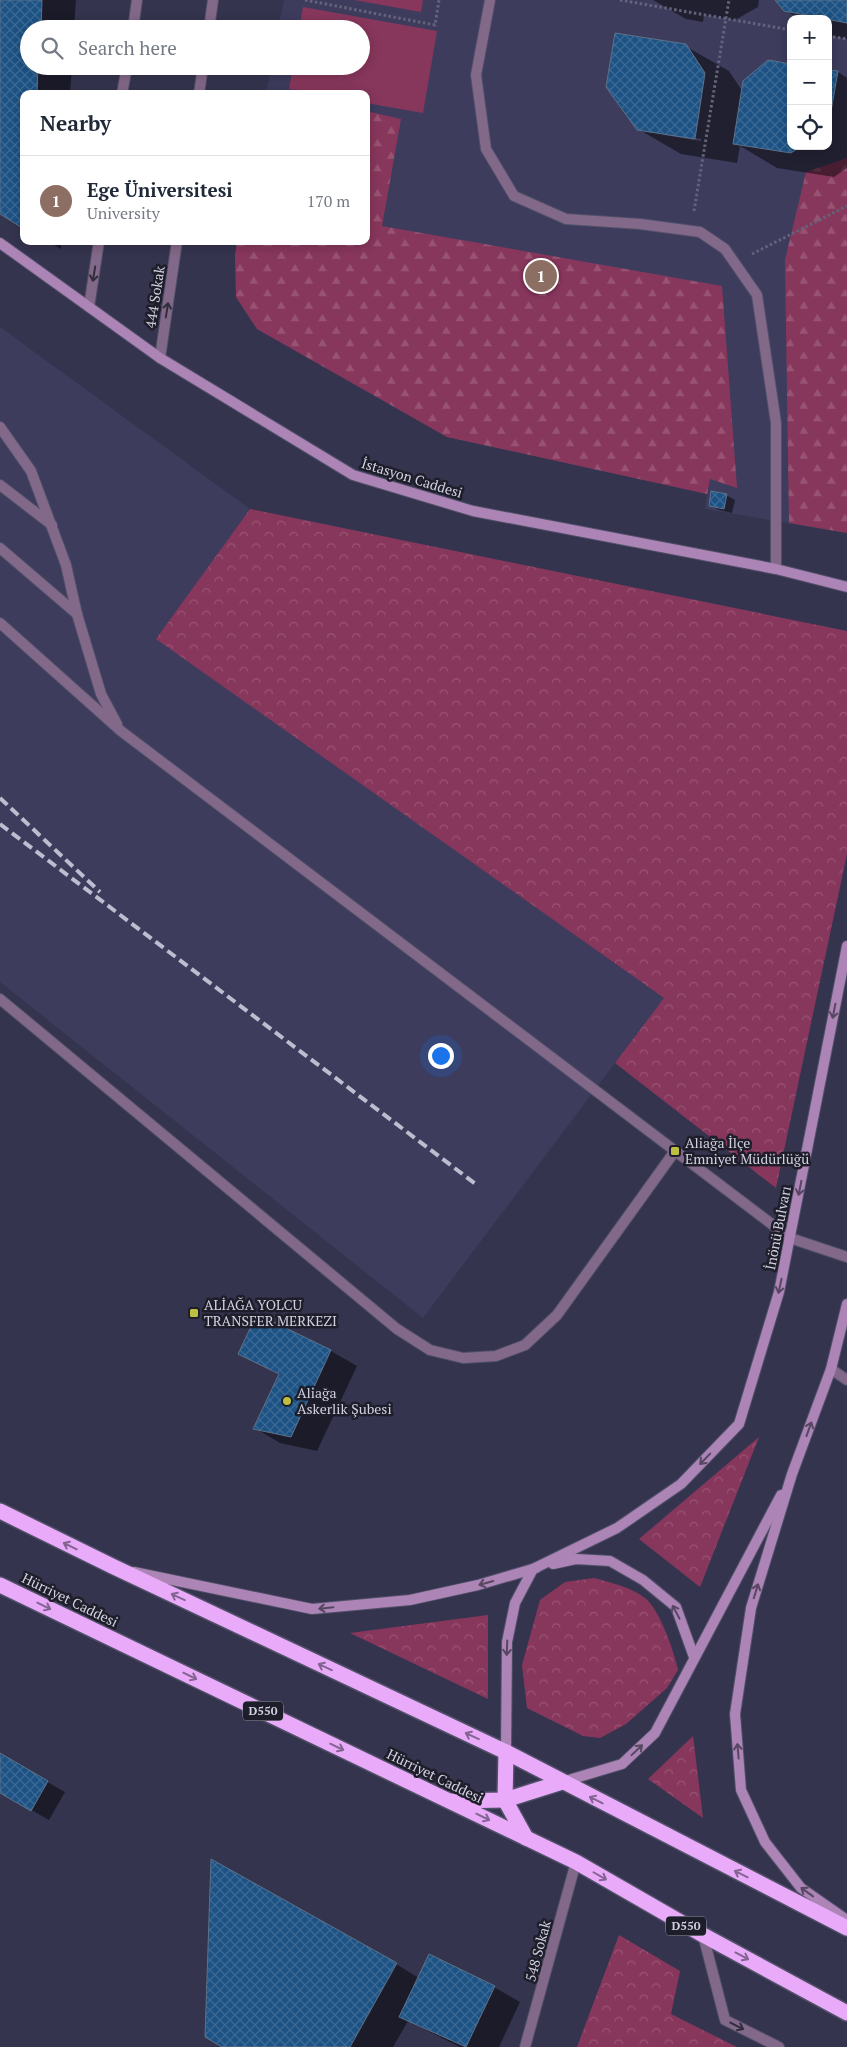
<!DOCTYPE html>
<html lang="en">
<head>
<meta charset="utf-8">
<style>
  :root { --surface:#fff; --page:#f2f2f3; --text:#1f2937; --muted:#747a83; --line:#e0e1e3; --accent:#7c3aed }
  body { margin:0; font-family:"PT Serif",serif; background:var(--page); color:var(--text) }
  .controls { position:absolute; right:15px; top:15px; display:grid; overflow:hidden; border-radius:10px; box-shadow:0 2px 12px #0003 }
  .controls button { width:45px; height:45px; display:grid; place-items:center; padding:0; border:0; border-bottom:1px solid var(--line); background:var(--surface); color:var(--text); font:25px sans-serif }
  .you { position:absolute; left:440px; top:1055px; width:18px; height:18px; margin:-12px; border:4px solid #fff; border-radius:50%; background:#1a73e8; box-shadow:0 0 0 8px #1a73e833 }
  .badge { display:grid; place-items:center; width:32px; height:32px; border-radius:50%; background:var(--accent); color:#fff; font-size:16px; font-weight:700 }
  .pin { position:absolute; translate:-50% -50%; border:2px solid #fff; box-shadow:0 1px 5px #0006 }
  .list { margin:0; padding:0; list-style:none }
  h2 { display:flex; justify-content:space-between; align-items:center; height:65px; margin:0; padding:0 20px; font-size:21px }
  h2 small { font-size:16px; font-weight:400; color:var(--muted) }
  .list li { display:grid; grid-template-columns:32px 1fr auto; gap:15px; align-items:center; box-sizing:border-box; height:90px; padding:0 20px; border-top:1px solid var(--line) }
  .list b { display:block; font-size:19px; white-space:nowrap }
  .list p { margin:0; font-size:16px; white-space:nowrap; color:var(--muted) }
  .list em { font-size:16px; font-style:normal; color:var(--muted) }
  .icon { flex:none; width:28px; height:28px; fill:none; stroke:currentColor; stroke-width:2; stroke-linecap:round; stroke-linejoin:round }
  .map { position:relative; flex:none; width:847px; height:2047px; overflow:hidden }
  .search { position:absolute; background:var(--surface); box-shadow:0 2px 12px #0003; left:20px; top:20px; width:350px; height:55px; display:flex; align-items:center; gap:12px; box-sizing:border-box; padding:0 18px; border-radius:28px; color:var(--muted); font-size:19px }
  .panel { position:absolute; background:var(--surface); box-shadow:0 2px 12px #0003; left:20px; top:90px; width:350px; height:155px; border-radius:10px }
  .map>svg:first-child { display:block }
  .built { fill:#3d3c5d; fill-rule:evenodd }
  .grass { fill:#88375c }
  .forest { fill:url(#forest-firs) }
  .park { fill:url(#park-crowns) }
  .shadow { fill:#0007; fill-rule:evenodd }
  .building { fill:url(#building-cross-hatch); stroke:#5c728a }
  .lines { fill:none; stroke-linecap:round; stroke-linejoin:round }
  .lane-casing { stroke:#515069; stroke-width:12 }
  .street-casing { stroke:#515069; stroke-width:12 }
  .secondary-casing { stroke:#515069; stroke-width:12 }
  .highway-casing { stroke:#515069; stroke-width:18 }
  .path { stroke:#64637b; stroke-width:3; stroke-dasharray:2.5 2.5; stroke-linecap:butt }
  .lane { stroke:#836989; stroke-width:10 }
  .street { stroke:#836989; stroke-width:10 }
  .secondary { stroke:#ac84b6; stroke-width:10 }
  .highway { stroke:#e9abf9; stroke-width:15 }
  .rail { stroke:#bdbdcf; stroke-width:4; stroke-dasharray:10 5; stroke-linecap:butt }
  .oneway { stroke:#322d3d }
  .oneway2 { stroke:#574762 }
  .oneway3 { stroke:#846492 }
  .poi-dot { fill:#bdbf43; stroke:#1e1e2a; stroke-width:2 }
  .labels { text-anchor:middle; stroke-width:5; stroke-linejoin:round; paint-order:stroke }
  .shield { fill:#1e1e2a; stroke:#9b9baa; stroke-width:1 }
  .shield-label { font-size:12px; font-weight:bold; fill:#d0d0e1 }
  .street-label { font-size:14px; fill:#d0d0e1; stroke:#1e1e2a }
  .poi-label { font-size:14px; fill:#d0d0e1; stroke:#1e1e2a; text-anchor:start }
</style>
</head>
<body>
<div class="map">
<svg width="847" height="2047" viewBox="0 0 847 2047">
  <defs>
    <pattern id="forest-firs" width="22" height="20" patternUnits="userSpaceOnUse" patternTransform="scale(1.25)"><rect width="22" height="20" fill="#88375c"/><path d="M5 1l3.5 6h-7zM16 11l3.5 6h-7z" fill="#985373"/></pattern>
    <pattern id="park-crowns" width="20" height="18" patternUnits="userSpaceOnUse" patternTransform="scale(1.25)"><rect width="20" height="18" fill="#88375c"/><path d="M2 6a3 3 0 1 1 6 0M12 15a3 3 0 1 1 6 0" fill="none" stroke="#985373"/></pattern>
    <pattern id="building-cross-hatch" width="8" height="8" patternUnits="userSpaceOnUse" patternTransform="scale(1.25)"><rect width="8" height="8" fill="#1c5284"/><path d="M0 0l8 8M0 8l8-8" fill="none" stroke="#3c6a95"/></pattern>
  </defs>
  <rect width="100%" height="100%" fill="#35344f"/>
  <g class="built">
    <path d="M284,0H847V533L705,509L707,494L447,437L257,329L236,297L235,255L237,241H366V94H266L271,66H361V29H278ZM791,19H828V146H791Z"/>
    <polygon points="0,327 250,509 157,639 664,998 423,1318 0,982"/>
  </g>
  <g class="grass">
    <polygon points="354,0 423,0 421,12"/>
    <polygon points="303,7 437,31 423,113 366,103 366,94 315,94 289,89 293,66 361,66 361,29 299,29"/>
  </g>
  <g class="forest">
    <polygon points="366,111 401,119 382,226 722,286 737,488 710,479 707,494 447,437 257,329 236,297 235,255 237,241 366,241"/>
    <polygon points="847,158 847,533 789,523 785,260 806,172"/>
  </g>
  <g class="park">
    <polygon points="250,509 847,631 847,854 776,1188 615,1063 664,998 156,639"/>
    <polygon points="759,1437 700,1587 639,1539"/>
    <path d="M594,1578C612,1583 631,1587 645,1598C660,1610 674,1651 678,1670L667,1688L626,1724L600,1738L583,1736L527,1708L522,1665L540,1600L565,1582Z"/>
    <polygon points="488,1615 488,1699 350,1633"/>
    <polygon points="693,1736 703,1818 648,1779"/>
    <polygon points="619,1935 680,1971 671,2014 737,2047 577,2047"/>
  </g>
  <g class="shadow">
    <polygon points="0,0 76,0 74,29 29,29 29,66 72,66 70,94 24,94 0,212"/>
    <polygon points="653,0 759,0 758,7 735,20 704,15 703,22 686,19"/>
    <polygon points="777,0 847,0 847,39 828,35 828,19 799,19 785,10"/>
    <path d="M685,46L729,71L743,92L791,146H828V71L838,72L847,78V168L834,177L777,168L740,146L737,163L681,154L638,129ZM664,133L701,139V141L664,135Z"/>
    <polygon points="47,241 61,241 61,249"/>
    <polygon points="726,495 735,500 732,513 719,510 710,505"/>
    <polygon points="257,1316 331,1351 357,1366 317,1451 280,1443 255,1428 280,1375 240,1354"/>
    <polygon points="0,1755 65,1792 49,1820 0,1792"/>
    <polygon points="396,1964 419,1978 494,1987 520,2002 499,2047 460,2047 408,2021 393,2047 224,2047"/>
  </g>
  <g class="building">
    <polygon points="0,0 42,0 41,29 29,29 29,66 38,66 37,94 24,94 24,229 0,214"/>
    <polygon points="775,0 847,0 847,23 784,11"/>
    <polygon points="615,33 686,44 705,73 695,139 637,130 606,87"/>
    <polygon points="768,60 791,64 791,146 801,146 791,153 733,144 743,81"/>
    <polygon points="828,70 838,71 828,129"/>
    <polygon points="711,491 727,494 724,509 709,506"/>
    <polygon points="257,1314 331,1350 291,1437 253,1429 279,1374 238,1354"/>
    <polygon points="0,1753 48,1781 31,1811 0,1793"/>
    <polygon points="211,1859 397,1963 350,2047 222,2047 205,2037"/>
    <polygon points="429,1954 495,1986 466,2047 399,2017"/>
  </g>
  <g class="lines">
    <defs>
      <polyline id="lane" points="490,0 476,75 486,149 514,196 566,219 640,224 700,232 725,249 757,295 776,423 776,569"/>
      <g id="street">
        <polyline points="133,29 137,0"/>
        <polyline points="209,29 213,0"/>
        <polyline points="122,94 127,66"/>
        <polyline points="199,94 203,66"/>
        <polyline points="89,307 99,241"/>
        <polyline points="160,358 177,241"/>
        <polyline points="0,427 31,471 66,565 77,614 101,694 117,724"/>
        <polyline points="0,485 52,525"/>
        <polyline points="0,548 77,614"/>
        <polyline points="0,623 121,731 790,1238 847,1257"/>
        <polyline points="0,999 397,1329 430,1350 463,1358 496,1356 525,1345 557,1315 675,1151"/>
        <polyline points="831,1369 847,1380"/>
        <polyline points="703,1935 725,2020 779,2047"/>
        <polyline points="525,2047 576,1862"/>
      </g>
      <g id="secondary">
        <polyline points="0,243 160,358 353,475 473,511 776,569 847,587"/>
        <polyline points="847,1304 831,1369 792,1474 751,1608 735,1714 741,1790 765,1842 801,1888 847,1920"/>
        <polyline points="553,1564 576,1559 610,1561 643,1580 676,1607 694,1657"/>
        <polyline points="134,1572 312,1609 410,1600 478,1585 536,1568"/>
        <polyline points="506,1752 507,1642 515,1603 533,1569 617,1528 681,1484 739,1424 779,1292 847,946"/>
        <polyline points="562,1782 622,1764 655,1733 781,1495"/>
      </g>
      <g id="highway">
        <polyline points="0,1511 114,1567 506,1752 847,1928"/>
        <polyline points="0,1585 576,1862 703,1935 847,2013"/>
        <polyline points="506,1752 505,1800 526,1838"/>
        <polyline points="453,1801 505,1800 562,1782"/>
      </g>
    </defs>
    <use href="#lane" class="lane-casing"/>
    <use href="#street" class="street-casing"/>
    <use href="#secondary" class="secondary-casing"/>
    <use href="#highway" class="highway-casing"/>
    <g class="path">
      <polyline points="305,0 435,25 439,0"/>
      <polyline points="620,0 791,30"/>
      <polyline points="828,36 847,39"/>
      <polyline points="694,211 729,0"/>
      <polyline points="752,254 847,206"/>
    </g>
    <use href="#lane" class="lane"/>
    <use href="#street" class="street"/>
    <use href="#secondary" class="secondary"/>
    <use href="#highway" class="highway"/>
    <g class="rail">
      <polyline points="0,798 100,892"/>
      <polyline points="0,824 477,1185"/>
    </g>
  </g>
  <defs><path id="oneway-shaft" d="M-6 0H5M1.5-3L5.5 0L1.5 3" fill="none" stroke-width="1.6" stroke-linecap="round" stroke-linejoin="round" transform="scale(1.25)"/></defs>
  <g class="oneway">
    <use href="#oneway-shaft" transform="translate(94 274) rotate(99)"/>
    <use href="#oneway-shaft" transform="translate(167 310) rotate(-81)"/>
    <use href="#oneway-shaft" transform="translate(737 2026) rotate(27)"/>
  </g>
  <g class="oneway2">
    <use href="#oneway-shaft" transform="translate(834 1011) rotate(101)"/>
    <use href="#oneway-shaft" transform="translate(800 1188) rotate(101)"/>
    <use href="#oneway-shaft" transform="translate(780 1286) rotate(102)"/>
    <use href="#oneway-shaft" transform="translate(809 1429) rotate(-70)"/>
    <use href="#oneway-shaft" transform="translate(705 1459) rotate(134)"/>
    <use href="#oneway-shaft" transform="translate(486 1583) rotate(164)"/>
    <use href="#oneway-shaft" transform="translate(756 1591) rotate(-73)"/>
    <use href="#oneway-shaft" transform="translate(326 1608) rotate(174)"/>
    <use href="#oneway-shaft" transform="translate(676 1612) rotate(-118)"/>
    <use href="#oneway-shaft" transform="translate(507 1648) rotate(92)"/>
    <use href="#oneway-shaft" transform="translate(637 1750) rotate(-43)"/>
    <use href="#oneway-shaft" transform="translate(738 1751) rotate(-95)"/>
    <use href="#oneway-shaft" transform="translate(807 1892) rotate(-144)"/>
  </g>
  <g class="oneway3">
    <use href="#oneway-shaft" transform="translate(70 1546) rotate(-154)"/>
    <use href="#oneway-shaft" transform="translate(178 1597) rotate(-155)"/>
    <use href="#oneway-shaft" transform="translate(44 1606) rotate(26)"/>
    <use href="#oneway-shaft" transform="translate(325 1667) rotate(-155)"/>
    <use href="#oneway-shaft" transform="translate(190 1676) rotate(26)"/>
    <use href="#oneway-shaft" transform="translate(472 1736) rotate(-155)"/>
    <use href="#oneway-shaft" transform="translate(337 1747) rotate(26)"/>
    <use href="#oneway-shaft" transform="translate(596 1800) rotate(-153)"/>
    <use href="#oneway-shaft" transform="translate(483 1817) rotate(26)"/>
    <use href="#oneway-shaft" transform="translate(741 1874) rotate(-153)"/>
    <use href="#oneway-shaft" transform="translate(600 1876) rotate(30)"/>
    <use href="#oneway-shaft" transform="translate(742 1956) rotate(28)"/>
  </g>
  <g class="poi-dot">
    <rect x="670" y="1146" width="10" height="10" rx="2.5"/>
    <rect x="189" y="1308" width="10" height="10" rx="2.5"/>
    <circle cx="287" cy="1401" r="5"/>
  </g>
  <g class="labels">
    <g class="shield">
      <rect x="243" y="1701.5" width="40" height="19" rx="4"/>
      <rect x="666" y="1916.5" width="40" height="19" rx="4"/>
    </g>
    <g class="shield-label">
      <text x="263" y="1715">D550</text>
      <text x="686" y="1930">D550</text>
    </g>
    <g class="street-label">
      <text transform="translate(155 297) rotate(-81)" y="5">444 Sokak</text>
      <text transform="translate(412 478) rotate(17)" y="5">İstasyon Caddesi</text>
      <text transform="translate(778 1228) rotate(-79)" y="5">İnönü Bulvarı</text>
      <text transform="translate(70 1600) rotate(26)" y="5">Hürriyet Caddesi</text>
      <text transform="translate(435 1776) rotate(26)" y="5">Hürriyet Caddesi</text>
      <text transform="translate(538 1951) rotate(-75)" y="5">548 Sokak</text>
    </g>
    <g class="poi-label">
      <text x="685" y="1148">Aliağa İlçe<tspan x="685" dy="16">Emniyet Müdürlüğü</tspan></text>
      <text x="204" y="1310">ALİAĞA YOLCU<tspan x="204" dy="16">TRANSFER MERKEZI</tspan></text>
      <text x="297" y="1398">Aliağa<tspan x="297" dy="16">Askerlik Şubesi</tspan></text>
    </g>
  </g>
</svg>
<div class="controls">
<button>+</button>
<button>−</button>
<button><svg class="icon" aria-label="locate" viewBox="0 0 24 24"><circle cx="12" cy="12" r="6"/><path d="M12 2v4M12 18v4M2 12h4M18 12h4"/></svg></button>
</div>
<div class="you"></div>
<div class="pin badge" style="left:541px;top:276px;background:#8d6e63">1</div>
<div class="search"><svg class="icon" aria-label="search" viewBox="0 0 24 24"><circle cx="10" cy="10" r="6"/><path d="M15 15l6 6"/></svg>Search here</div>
<section class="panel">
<h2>Nearby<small></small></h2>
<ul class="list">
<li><span class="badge" style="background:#8d6e63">1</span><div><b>Ege Üniversitesi</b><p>University</p></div><em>170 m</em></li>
</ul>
</section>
</div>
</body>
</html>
